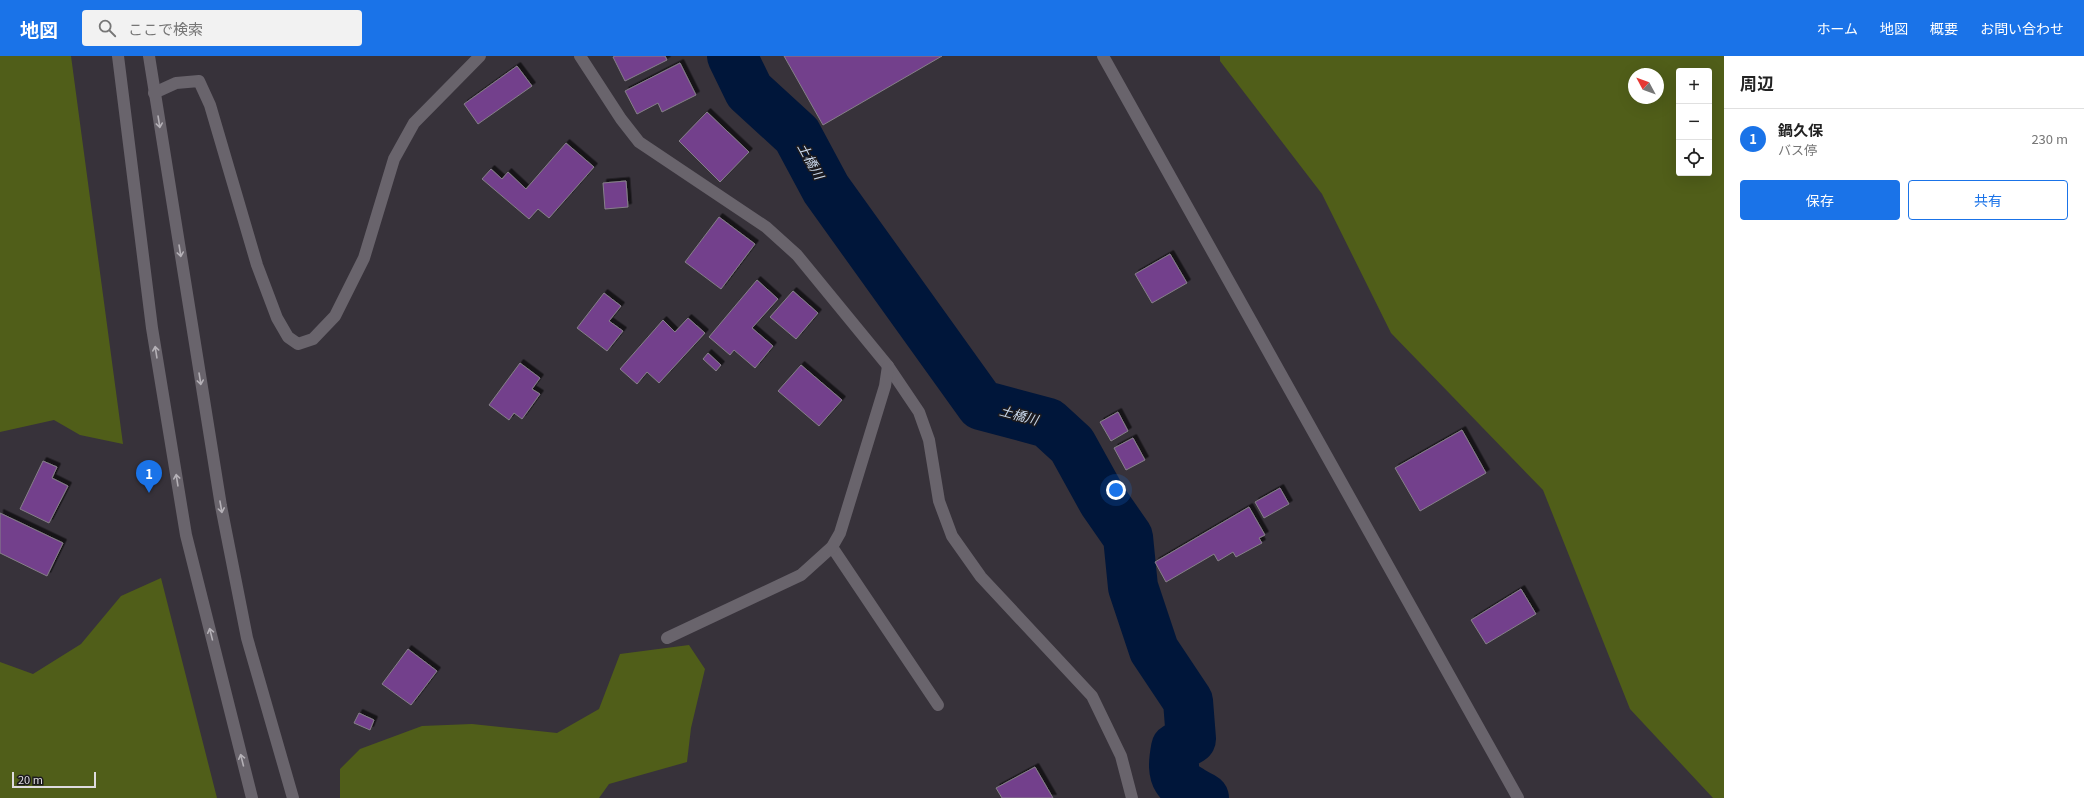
<!DOCTYPE html>
<html lang="ja">
<head>
<meta charset="utf-8">
<style>
  :root { --surface:#fff; --page:#f2f2f2; --text:#222; --muted:#767676; --line:#e0e0e0; --accent:#1a73e8 }
  body { margin:0; font-family:Georgia,"Noto Sans JP",serif; background:var(--page); color:var(--text) }
  .controls { position:absolute; right:12px; top:12px; display:grid; overflow:hidden; border-radius:4px; box-shadow:0 4px 16px #0002 }
  .controls button { width:36px; height:36px; display:grid; place-items:center; padding:0; border:0; border-bottom:1px solid var(--line); background:var(--surface); color:var(--text); font:20px sans-serif }
  .compass { position:absolute; left:1628px; top:12px; width:36px; height:36px; border-radius:50%; background:var(--surface); box-shadow:0 4px 16px #0002; rotate:311deg }
  .scale { position:absolute; left:12px; bottom:10px; width:84px; box-sizing:border-box; padding-left:4px; border:2px solid #dedbdf; border-top:0; font-size:11px; line-height:14px; white-space:nowrap; color:#dedbdf; -webkit-text-stroke:3px #1d1b1e; paint-order:stroke }
  .you { position:absolute; left:1116px; top:434px; width:14px; height:14px; margin:-10px; border:3px solid #fff; border-radius:50%; background:#1a73e8; box-shadow:0 0 0 6px #1a73e833 }
  .badge { display:grid; place-items:center; width:26px; height:26px; border-radius:50%; background:var(--accent); color:#fff; font-size:13px; font-weight:700 }
  .pin { position:absolute; translate:-50% -33px; filter:drop-shadow(0 1px 2px #0008) }
  .pin::after { content:''; position:absolute; top:21px; width:14px; height:12px; background:inherit; clip-path:polygon(0 0,100% 0,50% 100%) }
  .list { margin:0; padding:0; list-style:none }
  h2 { display:flex; justify-content:space-between; align-items:center; height:52px; margin:0; padding:0 16px; font-size:17px }
  h2 small { font-size:13px; font-weight:400; color:var(--muted) }
  .list li { display:grid; grid-template-columns:26px 1fr auto; gap:12px; align-items:center; box-sizing:border-box; height:60px; padding:0 16px; border-top:1px solid var(--line) }
  .list b { display:block; font-size:15px; white-space:nowrap }
  .list p { margin:0; font-size:13px; white-space:nowrap; color:var(--muted) }
  .list em { font-size:13px; font-style:normal; color:var(--muted) }
  .actions { display:flex; gap:8px; padding:12px 16px }
  .actions a { flex:1; padding:9px 0; border:1px solid var(--accent); border-radius:4px; text-align:center; font-size:14px; color:var(--accent) }
  .actions .main { background:var(--accent); color:#fff }
  .icon { flex:none; width:22px; height:22px; fill:none; stroke:currentColor; stroke-width:2; stroke-linecap:round; stroke-linejoin:round }
  .map { position:relative; flex:none; width:1724px; height:742px; overflow:hidden }
  header { display:flex; align-items:center; gap:24px; box-sizing:border-box; height:56px; padding:0 20px; background:var(--accent); color:#fff }
  header strong { font-size:19px }
  nav { display:flex; gap:22px; margin-inline-start:auto; font-size:14px }
  .search { width:280px; height:36px; background:var(--page); display:flex; align-items:center; gap:10px; box-sizing:border-box; padding:0 14px; border-radius:4px; color:var(--muted); font-size:15px }
  main { display:flex }
  aside { flex:1; background:var(--surface) }
  .map>svg:first-child { display:block }
  .green { fill:#505e19; fill-rule:evenodd }
  .lines { fill:none; stroke-linecap:round; stroke-linejoin:round }
  .river { stroke:#00163a; stroke-width:50 }
  .building { fill:#73408c; stroke:#868089; filter:url(#shadow) }
  .minor { stroke:#69646c; stroke-width:12 }
  .tertiary { stroke:#69646c; stroke-width:12 }
  .oneway { stroke:#b5b1b7 }
  .labels { text-anchor:middle; stroke-width:3; stroke-linejoin:round; paint-order:stroke }
  .water-label { font-size:13px; font-style:italic; fill:#cad9ed; stroke:#1d1b1e }
</style>
</head>
<body>
<header>
<strong>地図</strong>
<div class="search"><svg class="icon" aria-label="search" viewBox="0 0 24 24"><circle cx="10" cy="10" r="6"/><path d="M15 15l6 6"/></svg>ここで検索</div>
<nav><a>ホーム</a><a>地図</a><a>概要</a><a>お問い合わせ</a></nav>
</header>
<main>
<div class="map">
<svg width="1724" height="742" viewBox="0 0 1724 742">
  <defs>
    <filter id="shadow"><feDropShadow dx="3.5" dy="-3.5" stdDeviation="0" flood-color="#0009"/></filter>
  </defs>
  <rect width="100%" height="100%" fill="#37323a"/>
  <g class="green">
    <polygon points="0,0 71,0 123,388 80,379 54,364 0,376"/>
    <path d="M1220,0H1724V742H1713L1630,653L1543,434L1391,277L1322,138L1220,5ZM1679,15H1709V117H1679ZM1634,18H1658V42H1634Z"/>
    <polygon points="161,522 217,742 0,742 0,606 33,618 81,588 121,540"/>
    <polygon points="689,589 705,613 691,672 687,706 609,728 599,742 340,742 340,713 360,693 422,670 472,668 557,677 599,653 620,598"/>
  </g>
  <g class="lines">
    <path class="river" d="M732,0L749,35L797,79L826,133L981,349L1048,367L1072,389L1103,445L1128,481L1133,531L1154,594L1188,645L1191,683L1176,692C1170,724 1177,727 1204,742"/>
  </g>
  <g class="building">
    <polygon points="615,0 665,0 667,4 625,25 613,1"/>
    <polygon points="784,0 942,0 823,69"/>
    <polygon points="680,7 696,39 662,56 658,47 637,58 625,35"/>
    <polygon points="517,10 532,30 478,68 464,48"/>
    <polygon points="707,56 749,96 720,126 679,85"/>
    <polygon points="566,87 594,111 549,162 538,153 529,163 482,123 491,113 502,123 508,116 526,133"/>
    <polygon points="626,125 628,151 605,153 603,127"/>
    <polygon points="719,161 755,188 721,233 685,206"/>
    <polygon points="1170,198 1187,227 1152,247 1135,218"/>
    <polygon points="757,224 778,243 752,272 773,290 755,312 734,294 730,299 709,281"/>
    <polygon points="793,235 818,257 796,283 770,261"/>
    <polygon points="604,237 621,250 609,265 623,275 607,295 577,272"/>
    <polygon points="688,262 705,277 659,327 647,316 637,328 620,313 663,264 675,276"/>
    <polygon points="708,297 721,309 716,315 703,303"/>
    <polygon points="520,307 540,322 532,333 540,338 522,363 514,357 509,364 489,349"/>
    <polygon points="801,309 842,344 819,370 778,335"/>
    <polygon points="1118,356 1128,375 1111,385 1100,366"/>
    <polygon points="1462,374 1486,417 1420,455 1395,412"/>
    <polygon points="1133,382 1145,404 1126,414 1114,392"/>
    <polygon points="43,405 57,411 52,422 68,430 49,467 20,453"/>
    <polygon points="1280,432 1289,448 1264,462 1255,446"/>
    <polygon points="1249,451 1265,479 1259,482 1262,487 1236,501 1233,496 1218,505 1214,498 1166,526 1155,506"/>
    <polygon points="0,457 63,487 47,520 0,497"/>
    <polygon points="1521,533 1536,558 1486,588 1471,564"/>
    <polygon points="408,593 437,615 411,649 382,628"/>
    <polygon points="359,657 374,664 370,674 354,667"/>
    <polygon points="1035,711 1053,742 1002,742 996,732"/>
  </g>
  <g class="lines">
    <g class="minor">
      <polyline points="580,0 621,63 639,86 766,171 797,199 888,310 919,356 929,384 939,445 952,480 981,521 1092,640 1121,700 1132,742"/>
      <polyline points="154,37 176,27 199,25 210,49 257,209 277,262 288,281 298,288 313,283 335,260 364,202 394,103 414,67 480,0"/>
      <polyline points="832,491 938,649"/>
      <polyline points="667,582 801,519 832,491 840,477 885,330 888,310"/>
    </g>
    <g class="tertiary">
      <polyline points="118,0 152,272 186,479 252,742"/>
      <polyline points="149,0 221,450 247,582 293,742"/>
      <polyline points="1103,0 1518,742"/>
    </g>
  </g>
  <defs><path id="oneway-shaft" d="M-6 0H5M1.5-3L5.5 0L1.5 3" fill="none" stroke-width="1.6" stroke-linecap="round" stroke-linejoin="round"/></defs>
  <g class="oneway">
    <use href="#oneway-shaft" transform="translate(159 66) rotate(81)"/>
    <use href="#oneway-shaft" transform="translate(180 195) rotate(81)"/>
    <use href="#oneway-shaft" transform="translate(156 296) rotate(-99)"/>
    <use href="#oneway-shaft" transform="translate(200 323) rotate(81)"/>
    <use href="#oneway-shaft" transform="translate(177 424) rotate(-99)"/>
    <use href="#oneway-shaft" transform="translate(221 451) rotate(80)"/>
    <use href="#oneway-shaft" transform="translate(211 578) rotate(-104)"/>
    <use href="#oneway-shaft" transform="translate(242 704) rotate(-104)"/>
  </g>
  <g class="labels">
    <g class="water-label">
      <text transform="translate(811 105) rotate(61)" y="5">土橋川</text>
      <text transform="translate(1019 359) rotate(15)" y="5">土橋川</text>
    </g>
  </g>
</svg>
<div class="controls">
<button>+</button>
<button>−</button>
<button><svg class="icon" aria-label="locate" viewBox="0 0 24 24"><circle cx="12" cy="12" r="6"/><path d="M12 2v4M12 18v4M2 12h4M18 12h4"/></svg></button>
</div>
<svg class="compass" viewBox="-18 -18 36 36"><path d="M0-13l5 13h-10z" fill="#e53935"/><path d="M0 13l5-13h-10z" fill="#767676"/></svg>
<div class="scale">20 m</div>
<div class="you"></div>
<div class="pin badge" style="left:149px;top:437px">1</div>
</div>
<aside>
<h2>周辺<small></small></h2>
<ul class="list">
<li><span class="badge">1</span><div><b>鍋久保</b><p>バス停</p></div><em>230 m</em></li>
</ul>
<div class="actions"><a class="main">保存</a><a>共有</a></div>
</aside>
</main>
</body>
</html>
